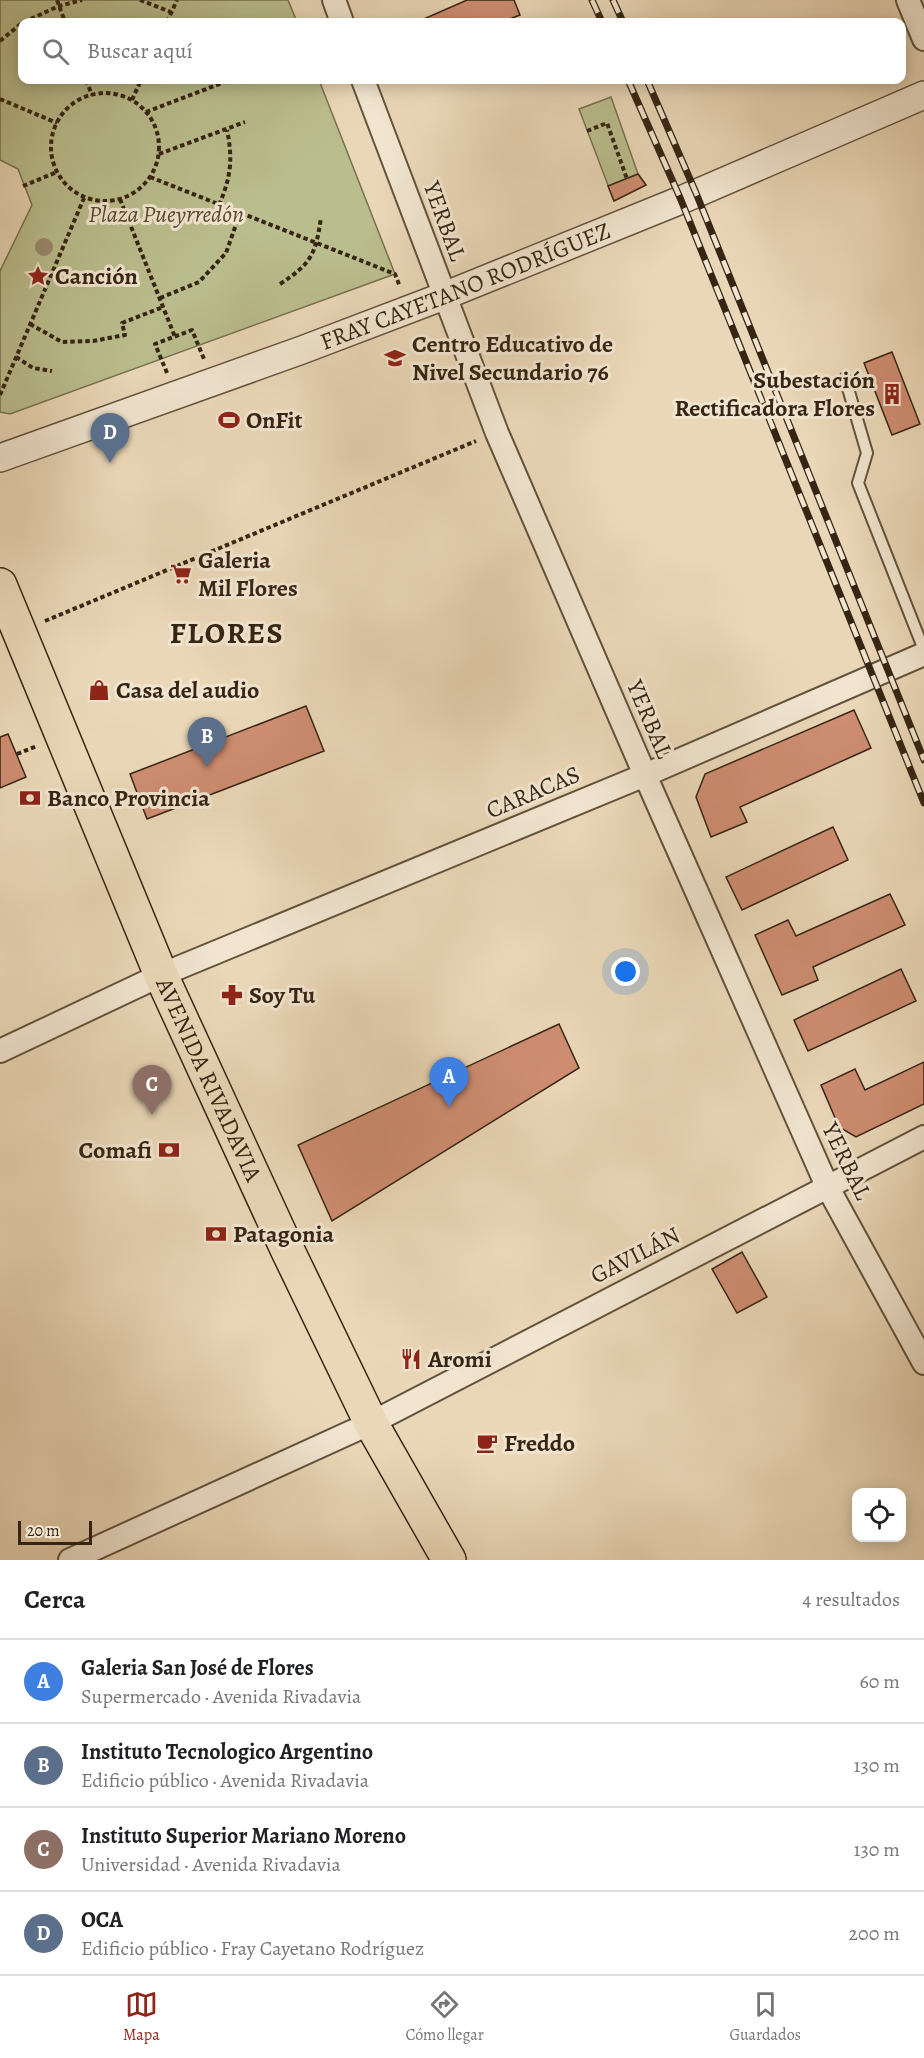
<!DOCTYPE html>
<html lang="es">
<head>
<meta charset="utf-8">
<style>
  :root { --surface:#fff; --page:#f2f2f2; --text:#202124; --muted:#757577; --line:#e0e0e0; --accent:#8f2418 }
  body { margin:0; font-family:Alegreya,serif; background:var(--page); color:var(--text) }
  .controls { position:absolute; right:18px; bottom:18px; display:grid; overflow:hidden; border-radius:12px; box-shadow:0 3px 15px #0003 }
  .controls button { width:54px; height:54px; display:grid; place-items:center; padding:0; border:0; border-bottom:2px solid var(--line); background:var(--surface); color:var(--text); font:30px sans-serif }
  .scale { position:absolute; left:18px; bottom:15px; width:74px; box-sizing:border-box; padding-left:6px; border:3px solid #362513; border-top:0; font-size:16px; line-height:21px; white-space:nowrap; color:#362513; -webkit-text-stroke:4px #f1e5d0; paint-order:stroke }
  .you { position:absolute; left:626px; top:972px; width:21px; height:21px; margin:-15px; border:4px solid #fff; border-radius:50%; background:#1a73e8; box-shadow:0 0 0 9px #1a73e833 }
  .badge { display:grid; place-items:center; width:39px; height:39px; border-radius:50%; background:var(--accent); color:#fff; font-size:20px; font-weight:700 }
  .pin { position:absolute; translate:-50% -50px; filter:drop-shadow(0 2px 3px #0008) }
  .pin::after { content:''; position:absolute; top:32px; width:21px; height:18px; background:inherit; clip-path:polygon(0 0,100% 0,50% 100%) }
  .list { margin:0; padding:0; list-style:none }
  h2 { display:flex; justify-content:space-between; align-items:center; height:78px; margin:0; padding:0 24px; font-size:26px }
  h2 small { font-size:20px; font-weight:400; color:var(--muted) }
  .list li { display:grid; grid-template-columns:39px 1fr auto; gap:18px; align-items:center; box-sizing:border-box; height:84px; padding:0 24px; border-top:2px solid var(--line) }
  .list b { display:block; font-size:22px; white-space:nowrap }
  .list p { margin:0; font-size:20px; white-space:nowrap; color:var(--muted) }
  .list em { font-size:20px; font-style:normal; color:var(--muted) }
  .icon { flex:none; width:33px; height:33px; fill:none; stroke:currentColor; stroke-width:2; stroke-linecap:round; stroke-linejoin:round }
  .map { position:relative; flex:none; width:924px; height:1560px; overflow:hidden }
  .search { position:absolute; background:var(--surface); box-shadow:0 3px 15px #0003; left:18px; right:18px; top:18px; height:66px; display:flex; align-items:center; gap:15px; box-sizing:border-box; padding:0 21px; border-radius:12px; color:var(--muted); font-size:22px }
  .sheet { height:414px; background:var(--surface) }
  nav { display:flex; justify-content:space-around; align-items:center; box-sizing:border-box; height:84px; border-top:2px solid var(--line); background:var(--surface); font-size:16px; color:var(--muted) }
  nav a { display:grid; justify-items:center; gap:3px }
  nav .on { color:var(--accent) }
  .map>svg:first-child { display:block }
  .green { fill:#babd8d; stroke:#787150; stroke-width:1.5 }
  .building { fill:#ce8d71; stroke:#362513; stroke-width:1.5 }
  .lines { fill:none; stroke-linecap:round; stroke-linejoin:round }
  .service-casing { stroke:#63523c; stroke-width:14 }
  .minor-casing { stroke:#63523c; stroke-width:26 }
  .tertiary-casing { stroke:#63523c; stroke-width:30 }
  .primary-casing { stroke:#362513; stroke-width:36 }
  .path { stroke:#362513; stroke-width:4; stroke-dasharray:4.5 3; stroke-linecap:butt }
  .service { stroke:#f1e5d0; stroke-width:10 }
  .minor { stroke:#f1e5d0; stroke-width:22 }
  .tertiary { stroke:#f1e5d0; stroke-width:27 }
  .primary { stroke:#ead7b7; stroke-width:33 }
  .rail-casing { stroke:#362513; stroke-width:7 }
  .rail { stroke:#f1e5d0; stroke-width:4.5; stroke-dasharray:14; stroke-linecap:butt }
  .tree { fill:#998a6e }
  .labels { text-anchor:middle; stroke-width:6; stroke-linejoin:round; paint-order:stroke }
  .park-label { font-size:24px; font-style:italic; fill:#574b32; stroke:#f1e5d0 }
  .street-label { font-size:24px; fill:#362513; stroke:#f1e5d0 }
  .poi-label { font-size:24px; font-weight:bold; fill:#362513; stroke:#f1e5d0; text-anchor:start }
  .district-label { font-size:30px; font-weight:bold; letter-spacing:1.5px; fill:#362513; stroke:#f1e5d0 }
</style>
</head>
<body>
<div class="map">
<svg width="924" height="1560" viewBox="0 0 924 1560">
  <rect width="100%" height="100%" fill="#ead7b7"/>
  <filter id="stains"><feTurbulence type="fractalNoise" baseFrequency=".00333" numOctaves="4"/><feColorMatrix values="0 0 0 0 .2 0 0 0 0 .09 0 0 0 0 .02 0 0 0 .5 -.17"/></filter>
  <radialGradient id="worn" r=".72"><stop offset=".6" stop-color="#630" stop-opacity="0"/><stop offset="1" stop-color="#630" stop-opacity=".3"/></radialGradient>
  <g class="green">
    <polygon points="0,0 288,0 297,22 22,22 22,80 319,80 395,274 10,414 0,412 0,271 32,205 18,169 0,160"/>
    <polygon points="611,97 638,174 646,185 614,201 579,109"/>
  </g>
  <g class="building">
    <polygon points="467,0 514,0 520,15 502,22 417,22"/>
    <polygon points="638,174 646,185 614,201 608,186"/>
    <polygon points="892,352 920,424 892,435 864,363"/>
    <polygon points="306,706 324,751 147,819 130,774"/>
    <polygon points="854,710 871,748 740,807 747,822 711,837 696,797 705,774"/>
    <polygon points="8,734 26,777 0,788 0,737"/>
    <polygon points="833,827 848,860 742,910 726,877"/>
    <polygon points="890,894 905,925 813,967 818,980 782,995 755,935 788,920 796,936"/>
    <polygon points="901,969 916,1001 808,1051 794,1020"/>
    <polygon points="559,1024 579,1068 332,1221 298,1145"/>
    <polygon points="924,1062 924,1104 856,1137 839,1127 821,1085 855,1069 865,1090"/>
    <polygon points="742,1252 767,1297 737,1313 712,1269"/>
  </g>
  <g class="lines">
    <defs>
      <polyline id="service" points="845,378 867,453 858,483 924,650"/>
      <g id="minor">
        <polyline points="334,0 342,22"/>
        <polyline points="908,0 924,39"/>
        <polyline points="363,80 497,433 645,775 827,1186 924,1363"/>
        <polyline points="0,1051 161,975 645,775 924,654"/>
        <polyline points="70,1560 371,1423 924,1137"/>
      </g>
      <g id="tertiary">
        <path id="s1" d="M0,458L302,350L444,296L681,200L924,95"/>
      </g>
      <g id="primary">
        <path id="s2" d="M0,585L161,975L287,1249L371,1423L449,1560"/>
      </g>
    </defs>
    <use href="#service" class="service-casing"/>
    <use href="#minor" class="minor-casing"/>
    <use href="#tertiary" class="tertiary-casing"/>
    <use href="#primary" class="primary-casing"/>
    <g class="path">
      <polyline points="57,0 65,22"/>
      <polyline points="140,0 171,12"/>
      <polyline points="24,22 59,6 82,0"/>
      <polyline points="167,22 177,0"/>
      <polyline points="0,41 22,23"/>
      <polyline points="86,80 92,95"/>
      <circle cx="105" cy="147" r="54"/>
      <polyline points="0,99 57,123"/>
      <polyline points="132,100 141,80"/>
      <polyline points="146,112 230,80"/>
      <polyline points="587,131 607,123 627,179"/>
      <polyline points="159,154 245,122"/>
      <polyline points="150,177 395,274 400,287"/>
      <polyline points="23,186 57,172"/>
      <polyline points="120,199 175,337"/>
      <path d="M219,205C231,177 233,159 227,130"/>
      <path d="M280,284C311,264 316,254 321,217"/>
      <polyline points="160,298 199,282 226,253 240,213"/>
      <polyline points="30,324 62,342 93,341 125,335 122,323 163,307"/>
      <polyline points="16,357 33,368 52,371"/>
      <polyline points="167,373 155,344 192,330 204,359"/>
      <polyline points="0,395 84,198"/>
      <polyline points="45,621 476,441"/>
      <polyline points="17,754 37,746"/>
    </g>
    <use href="#service" class="service"/>
    <use href="#minor" class="minor"/>
    <use href="#tertiary" class="tertiary"/>
    <use href="#primary" class="primary"/>
    <defs>
      <g id="rail">
        <polyline points="592,0 602,22"/>
        <polyline points="613,0 623,22"/>
        <polyline points="628,80 681,200 924,803"/>
        <polyline points="647,80 696,193 924,760"/>
      </g>
    </defs>
    <use href="#rail" class="rail-casing"/>
    <use href="#rail" class="rail"/>
  </g>
  <circle class="tree" cx="44" cy="247" r="9"/>
  <defs>
    <symbol id="sight-bare" viewBox="-9 -9 18 18"><path d="M0-6L1.8-2.2L6-1.7L2.9 1.2L3.7 5.4L0 3.3L-3.7 5.4L-2.9 1.2L-6-1.7L-1.8-2.2Z" fill="#8f2418" stroke="#f1e5d0" stroke-width="2.5" paint-order="stroke"/></symbol>
    <symbol id="school-bare" viewBox="-9 -9 18 18"><path d="M0-5L7-2L0 1L-7-2ZM-4 1L0 2.5L4 1V4Q0 6-4 4Z" fill="#8f2418" stroke="#f1e5d0" stroke-width="2.5" paint-order="stroke"/></symbol>
    <symbol id="building-bare" viewBox="-9 -9 18 18"><path d="M-4-6H4V6H1V3H-1V6H-4ZM-2.5-4.3h1.7v1.8h-1.7ZM.8-4.3h1.7v1.8H.8ZM-2.5-1h1.7V.8h-1.7ZM.8-1h1.7V.8H.8Z" fill="#8f2418" stroke="#f1e5d0" stroke-width="2.5" paint-order="stroke"/></symbol>
    <symbol id="stadium-bare" viewBox="-9 -9 18 18"><path d="M0-5a6.5 5 0 1 0 0 10a6.5 5 0 1 0 0-10ZM-3.5-1.8h7v3.6h-7Z" fill="#8f2418" stroke="#f1e5d0" stroke-width="2.5" paint-order="stroke"/></symbol>
    <symbol id="supermarket-bare" viewBox="-9 -9 18 18"><path d="M-6-5.5h2.5l.6 2H6L4.5 2H-2.5L-4.4-4H-6ZM-1.5 3.2a1.3 1.3 0 1 0 .1 0ZM3 3.2a1.3 1.3 0 1 0 .1 0Z" fill="#8f2418" stroke="#f1e5d0" stroke-width="2.5" paint-order="stroke"/></symbol>
    <symbol id="shop-bare" viewBox="-9 -9 18 18"><path d="M-5-2.5h2.3a2.7 3.5 0 0 1 5.4 0H5L5.5 6h-11ZM-1.5-2.5h3a1.5 2.3 0 0 0-3 0Z" fill="#8f2418" stroke="#f1e5d0" stroke-width="2.5" paint-order="stroke"/></symbol>
    <symbol id="bank-bare" viewBox="-9 -9 18 18"><path d="M-6-4H6V4H-6ZM0-2.3a2.3 2.3 0 1 0 0 4.6a2.3 2.3 0 1 0 0-4.6Z" fill="#8f2418" stroke="#f1e5d0" stroke-width="2.5" paint-order="stroke"/></symbol>
    <symbol id="pharmacy-bare" viewBox="-9 -9 18 18"><path d="M-2-6h4v4h4v4h-4v4h-4v-4h-4v-4h4Z" fill="#8f2418" stroke="#f1e5d0" stroke-width="2.5" paint-order="stroke"/></symbol>
    <symbol id="restaurant-bare" viewBox="-9 -9 18 18"><path d="M-5-6h1v4h1v-4h1v4h1v-4h1v5L-1.5 .5V6h-2V.5L-5-1ZM5-6V6H3V1.5H1.5Q1.5-4 5-6Z" fill="#8f2418" stroke="#f1e5d0" stroke-width="2.5" paint-order="stroke"/></symbol>
    <symbol id="cafe-bare" viewBox="-9 -9 18 18"><path d="M-5.5-4.5H6V0H3Q3 3.5 0 3.5H-2.5Q-5.5 3.5-5.5 0ZM3-3.2v2h1.7v-2ZM-6 4.5H4V6H-6Z" fill="#8f2418" stroke="#f1e5d0" stroke-width="2.5" paint-order="stroke"/></symbol>
  </defs>
  <g fill-rule="evenodd">
    <use href="#sight-bare" x="23" y="261" width="30" height="30"/>
    <use href="#school-bare" x="380" y="343" width="30" height="30"/>
    <use href="#building-bare" x="877" y="379" width="30" height="30"/>
    <use href="#stadium-bare" x="214" y="405" width="30" height="30"/>
    <use href="#supermarket-bare" x="166" y="559" width="30" height="30"/>
    <use href="#shop-bare" x="84" y="675" width="30" height="30"/>
    <use href="#bank-bare" x="15" y="783" width="30" height="30"/>
    <use href="#pharmacy-bare" x="217" y="980" width="30" height="30"/>
    <use href="#bank-bare" x="154" y="1135" width="30" height="30"/>
    <use href="#bank-bare" x="201" y="1219" width="30" height="30"/>
    <use href="#restaurant-bare" x="396" y="1344" width="30" height="30"/>
    <use href="#cafe-bare" x="472" y="1428" width="30" height="30"/>
  </g>
  <g class="labels">
    <g class="park-label">
      <text x="166" y="222">Plaza Pueyrredón</text>
    </g>
    <g class="street-label">
      <text transform="translate(445 221) rotate(70)" y="8">YERBAL</text>
      <text dy="8" stroke="none"><textPath href="#s1" startOffset="496">FRAY CAYETANO RODRÍGUEZ</textPath></text>
      <text transform="translate(650 719) rotate(67)" y="8">YERBAL</text>
      <text transform="translate(533 792) rotate(-23)" y="8">CARACAS</text>
      <text dy="8" stroke="none"><textPath href="#s2" startOffset="537">AVENIDA RIVADAVIA</textPath></text>
      <text transform="translate(847 1161) rotate(64)" y="8">YERBAL</text>
      <text transform="translate(635 1255) rotate(-27)" y="8">GAVILÁN</text>
    </g>
    <g class="poi-label">
      <text x="55" y="284">Canción</text>
      <text x="412" y="352">Centro Educativo de<tspan x="412" dy="28">Nivel Secundario 76</tspan></text>
      <text x="875" y="388" text-anchor="end">Subestación<tspan x="875" dy="28">Rectificadora Flores</tspan></text>
      <text x="246" y="428">OnFit</text>
      <text x="198" y="568">Galeria<tspan x="198" dy="28">Mil Flores</tspan></text>
      <text x="116" y="698">Casa del audio</text>
      <text x="47" y="806">Banco Provincia</text>
      <text x="249" y="1003">Soy Tu</text>
      <text x="152" y="1158" text-anchor="end">Comafi</text>
      <text x="233" y="1242">Patagonia</text>
      <text x="428" y="1367">Aromi</text>
      <text x="504" y="1451">Freddo</text>
    </g>
    <g class="district-label">
      <text x="227" y="643">FLORES</text>
    </g>
  </g>
  <rect width="100%" height="100%" filter="url(#stains)"/>
  <rect width="100%" height="100%" fill="url(#worn)"/>
</svg>
<div class="controls">
<button><svg class="icon" aria-label="locate" viewBox="0 0 24 24"><circle cx="12" cy="12" r="6"/><path d="M12 2v4M12 18v4M2 12h4M18 12h4"/></svg></button>
</div>
<div class="scale">20 m</div>
<div class="you"></div>
<div class="pin badge" style="left:449px;top:1107px;background:#3f7fe0">A</div>
<div class="pin badge" style="left:207px;top:767px;background:#5c6f8a">B</div>
<div class="pin badge" style="left:152px;top:1115px;background:#8d6e63">C</div>
<div class="pin badge" style="left:110px;top:463px;background:#5c6f8a">D</div>
<div class="search"><svg class="icon" aria-label="search" viewBox="0 0 24 24"><circle cx="10" cy="10" r="6"/><path d="M15 15l6 6"/></svg>Buscar aquí</div>
</div>
<section class="sheet">
<h2>Cerca<small>4 resultados</small></h2>
<ul class="list">
<li><span class="badge" style="background:#3f7fe0">A</span><div><b>Galeria San José de Flores</b><p>Supermercado · Avenida Rivadavia</p></div><em>60 m</em></li>
<li><span class="badge" style="background:#5c6f8a">B</span><div><b>Instituto Tecnologico Argentino</b><p>Edificio público · Avenida Rivadavia</p></div><em>130 m</em></li>
<li><span class="badge" style="background:#8d6e63">C</span><div><b>Instituto Superior Mariano Moreno</b><p>Universidad · Avenida Rivadavia</p></div><em>130 m</em></li>
<li><span class="badge" style="background:#5c6f8a">D</span><div><b>OCA</b><p>Edificio público · Fray Cayetano Rodríguez</p></div><em>200 m</em></li>
</ul>
</section>
<nav>
<a class="on"><svg class="icon" aria-label="map" viewBox="0 0 24 24"><path d="M3 6l6-2 6 2 6-2v14l-6 2-6-2-6 2zM9 4v14M15 6v14"/></svg>Mapa</a>
<a><svg class="icon" aria-label="directions" viewBox="0 0 24 24"><path d="M12 3l9 9-9 9-9-9zM9 14v-3h6M13 9l2 2-2 2"/></svg>Cómo llegar</a>
<a><svg class="icon" aria-label="saved" viewBox="0 0 24 24"><path d="M7 4h10v16l-5-4-5 4z"/></svg>Guardados</a>
</nav>
</body>
</html>
